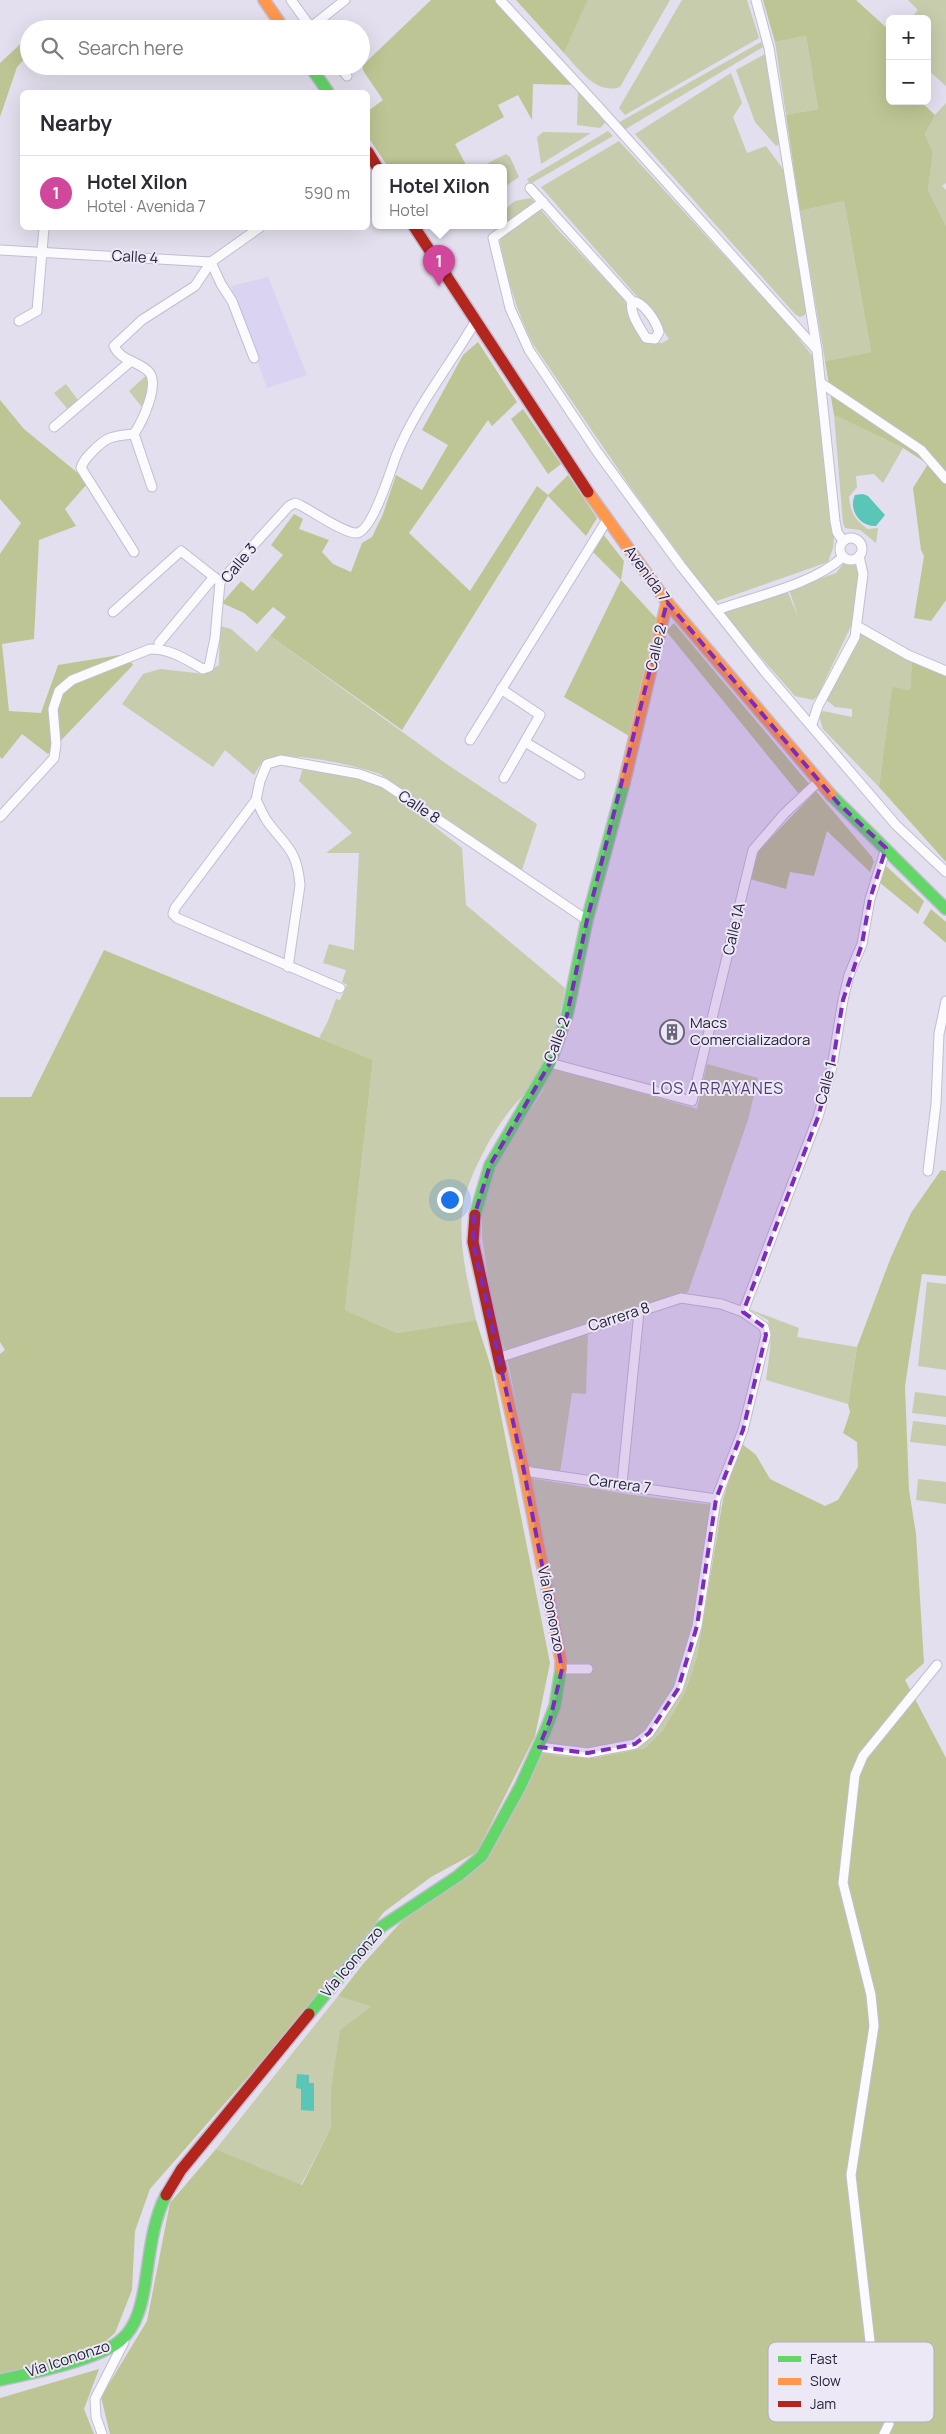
<!DOCTYPE html>
<html lang="en">
<head>
<meta charset="utf-8">
<style>
  :root { --surface:#fff; --page:#f2f2f3; --text:#2b2b33; --muted:#7c7c81; --line:#e1e1e2; --accent:#b45309 }
  body { margin:0; font-family:Manrope,sans-serif; background:var(--page); color:var(--text) }
  .controls { position:absolute; right:15px; top:15px; display:grid; overflow:hidden; border-radius:8px; box-shadow:0 5px 20px #0002 }
  .controls button { width:45px; height:45px; display:grid; place-items:center; padding:0; border:0; border-bottom:1px solid var(--line); background:var(--surface); color:var(--text); font:25px sans-serif }
  .you { position:absolute; left:449px; top:1199px; width:18px; height:18px; margin:-12px; border:4px solid #fff; border-radius:50%; background:#1a73e8; box-shadow:0 0 0 8px #1a73e833 }
  .badge { display:grid; place-items:center; width:32px; height:32px; border-radius:50%; background:var(--accent); color:#fff; font-size:16px; font-weight:700 }
  .pin { position:absolute; translate:-50% -41px; filter:drop-shadow(0 1px 2px #0008) }
  .pin::after { content:''; position:absolute; top:26px; width:18px; height:15px; background:inherit; clip-path:polygon(0 0,100% 0,50% 100%) }
  .popup { position:absolute; left:372px; top:164px; width:135px; height:65px; box-sizing:border-box; display:grid; place-content:center; border-radius:8px; background:var(--surface); filter:drop-shadow(0 1px 4px #0005); font-size:16px; white-space:nowrap; color:var(--muted) }
  .popup b { font-size:19px; color:var(--text) }
  .popup::after { content:''; position:absolute; left:50%; top:100%; margin-left:-10px; border:10px solid transparent; border-top-color:var(--surface) }
  .list { margin:0; padding:0; list-style:none }
  h2 { display:flex; justify-content:space-between; align-items:center; height:65px; margin:0; padding:0 20px; font-size:21px }
  h2 small { font-size:16px; font-weight:400; color:var(--muted) }
  .list li { display:grid; grid-template-columns:32px 1fr auto; gap:15px; align-items:center; box-sizing:border-box; height:75px; padding:0 20px; border-top:1px solid var(--line) }
  .list b { display:block; font-size:19px; white-space:nowrap }
  .list p { margin:0; font-size:16px; white-space:nowrap; color:var(--muted) }
  .list em { font-size:16px; font-style:normal; color:var(--muted) }
  .icon { flex:none; width:28px; height:28px; fill:none; stroke:currentColor; stroke-width:2; stroke-linecap:round; stroke-linejoin:round }
  .map { position:relative; flex:none; width:946px; height:2434px; overflow:hidden }
  .search { position:absolute; background:var(--surface); box-shadow:0 5px 20px #0002; left:20px; top:20px; width:350px; height:55px; display:flex; align-items:center; gap:12px; box-sizing:border-box; padding:0 18px; border-radius:28px; color:var(--muted); font-size:19px }
  .panel { position:absolute; background:var(--surface); box-shadow:0 5px 20px #0002; left:20px; top:90px; width:350px; height:140px; border-radius:8px }
  .map>svg:first-child { display:block }
  .built { fill:#dbd3f2 }
  .green { fill:#c6ccac }
  .forest { fill:#bec594 }
  .water { fill:#5ac6b8 }
  .lines { fill:none; stroke-linecap:round; stroke-linejoin:round }
  .street-casing { stroke:#c3bdd1; stroke-width:11 }
  .fast-casing { stroke:#c3bdd1; stroke-width:14 }
  .slow-casing { stroke:#c3bdd1; stroke-width:14 }
  .jam-casing { stroke:#c3bdd1; stroke-width:14 }
  .street { stroke:#fbfafc; stroke-width:9 }
  .fast { stroke:#63d668; stroke-width:11 }
  .slow { stroke:#ff974d; stroke-width:11 }
  .jam { stroke:#b3261e; stroke-width:11 }
  .marked { fill:#7b2cbf; fill-opacity:0.2; stroke:#7b2cbf; stroke-width:4; stroke-dasharray:10 6; stroke-linejoin:round }
  .labels { text-anchor:middle; stroke-width:4; stroke-linejoin:round; paint-order:stroke }
  .street-label { font-size:15px; fill:#28213a; stroke:#ece8f6 }
  .poi-label { font-size:15px; fill:#28213a; stroke:#ece8f6; text-anchor:start }
  .neighbourhood-label { font-size:16px; letter-spacing:1px; fill:#4e3b75; stroke:#ece8f6 }
  .key { fill:#ece8f6; stroke:#b1acbe; stroke-width:1 }
  .key-label { font-size:14px; fill:#28213a }
</style>
</head>
<body>
<div class="map">
<svg width="946" height="2434" viewBox="0 0 946 2434">
  <rect width="100%" height="100%" fill="#e3dfee"/>
  <polygon class="built" points="268,277 307,375 267,388 231,286"/>
  <g class="green">
    <path d="M588,0H670L620,87C596,95 579,69 564,53Z"/>
    <polygon points="682,0 747,0 759,38 625,115 619,108"/>
    <polygon points="908,0 946,0 946,86 927,69 927,19 910,19 918,10"/>
    <polygon points="806,36 818,109 786,115 775,42"/>
    <polygon points="761,42 763,47 624,130 618,123"/>
    <polygon points="765,54 780,144 776,146 755,122 736,70"/>
    <polygon points="731,73 742,103 733,117 747,153 766,146 783,169 806,311 805,315 800,317 795,314 635,134"/>
    <polygon points="578,88 607,121 600,128 577,125"/>
    <polygon points="946,103 946,183 942,186 946,190 946,226 928,190 933,153 925,134 935,115"/>
    <polygon points="608,131 613,136 530,184 527,179"/>
    <polygon points="543,132 591,133 541,164 537,137"/>
    <path d="M619,141L789,326L814,358L834,537L833,548L828,562L714,602L631,488L533,344C514,307 504,266 497,225H503V211L515,201L531,198L558,230L623,298L645,343H662L669,339L655,317L541,187Z"/>
    <polygon points="506,154 510,157 519,177 503,188 503,167 485,167 488,163"/>
    <polygon points="844,201 871,352 825,361 800,211"/>
    <polygon points="150,372 145,411 129,391"/>
    <polygon points="66,384 81,404 71,413 54,393"/>
    <path d="M834,415L903,448L883,483L874,474L856,476L857,487L849,497C851,514 855,520 868,529L878,528L876,543L860,530L845,528L843,523Z"/>
    <polygon points="844,563 857,566 859,571 852,624 818,695 813,700 795,696 722,613 787,590 799,619 789,590 836,573"/>
    <path d="M220,626L231,629L257,652L270,636L448,765L537,824L522,870L380,774C357,766 287,749 266,760C261,762 257,770 254,775L225,750L213,767L122,704L143,674L160,669L205,674L219,665Z"/>
    <polygon points="860,630 912,661 910,690 892,688 879,787 823,729 819,716 823,711 852,717 852,709 835,707 825,699"/>
    <path d="M303,768L361,778L385,788L462,848L466,905L565,988C560,1020 550,1054 533,1082C524,1096 511,1107 502,1121C489,1139 469,1178 464,1200C456,1240 468,1281 476,1320L397,1333L345,1310L373,1060L319,1038L328,1021L336,999L340,1000L347,985L342,982L346,970L323,963L329,944L354,950L359,853H326L352,833L299,781Z"/>
    <polygon points="707,1064 758,1078 748,1120 688,1292 505,1350 494,1317 482,1238 482,1213 495,1166 542,1092 553,1068 697,1109"/>
    <polygon points="927,1282 946,1284 946,1370 918,1366"/>
    <path d="M746,1308L799,1328L797,1337L857,1347L848,1404L766,1380C768,1360 774,1340 768,1320Z"/>
    <polygon points="588,1332 586,1394 572,1393 560,1473 529,1466 507,1358"/>
    <polygon points="915,1392 946,1396 946,1417 912,1413"/>
    <polygon points="913,1421 946,1425 946,1446 910,1442"/>
    <polygon points="530,1478 633,1495 721,1506 697,1656 685,1692 663,1730 645,1748 594,1758 559,1756 540,1752 566,1664"/>
    <polygon points="918,1479 946,1482 946,1504 916,1500"/>
    <polygon points="338,1996 371,2007 331,2089 331,2127 301,2185 216,2149"/>
  </g>
  <g class="forest">
    <polygon points="431,0 498,0 576,85 533,84 532,120 518,95 498,105 504,117 455,144 467,167 388,167 368,137 368,111 383,100 364,72 362,66"/>
    <polygon points="516,0 588,0 564,53"/>
    <polygon points="763,0 856,0 890,31 890,101 920,101 935,115 925,134 933,153 928,190 946,226 946,600 931,621 914,618 924,556 921,550 913,488 928,464 903,448 834,415 825,361 871,352 844,201 800,211 786,115 818,109 806,36 775,42"/>
    <polygon points="29,36 29,54 17,67 0,117 0,63"/>
    <polygon points="478,342 517,402 492,426 488,420 409,533 470,591 537,486 548,495 568,475 597,518 586,536 548,496 402,730 270,636 286,617 273,607 257,624 244,613 222,603 241,581 253,591 283,555 271,545 294,514 303,519 299,529 329,540 322,552 333,564 351,572 362,543 372,537 383,514 396,475 422,490 448,445 422,430 463,355"/>
    <polygon points="0,400 24,429 79,474 87,484 65,509 76,526 39,540 34,639 2,644 9,711 41,713 58,665 126,654 133,665 48,754 22,734 2,759 0,757 0,554 21,523 0,499"/>
    <polygon points="523,409 561,464 548,474 511,419"/>
    <polygon points="603,534 624,561 621,580 657,619 629,736 564,697 621,580 591,550"/>
    <polygon points="674,623 810,785 799,794 666,631"/>
    <polygon points="912,661 946,675 946,862 879,787 892,687 910,690"/>
    <polygon points="816,791 872,857 874,862 870,872 827,831 814,876 790,872 786,889 750,879 759,850"/>
    <polygon points="886,866 924,901 918,914 879,882"/>
    <polygon points="931,909 946,922 946,943 923,923"/>
    <polygon points="104,950 373,1060 345,1310 397,1333 476,1320 492,1370 550,1663 535,1736 477,1852 431,1877 384,1912 323,1991 150,2189 135,2231 132,2290 115,2333 90,2355 0,2373 0,1354 5,1350 0,1342 0,1097 31,1097"/>
    <polygon points="941,1170 946,1171 946,1276 922,1274 905,1386 909,1490 916,1534 924,1663 905,1680 946,1758 946,2434 110,2434 101,2397 147,2321 170,2203 216,2149 302,2185 331,2127 331,2090 340,2030 371,2007 338,1996 363,1964 401,1922 421,1904 472,1873 540,1752 559,1756 594,1758 645,1748 663,1730 685,1692 697,1656 723,1499 741,1443 756,1455 770,1479 825,1506 838,1500 858,1467 857,1442 843,1433 850,1412 848,1404 857,1347 891,1257 911,1213"/>
    <polygon points="99,2369 84,2409 94,2434 0,2434 0,2398"/>
  </g>
  <g class="water">
    <path d="M863,494L868,496L885,515L876,526C860,527 848,510 855,495Z"/>
    <polygon points="297,2074 309,2075 309,2083 314,2083 314,2111 301,2110 301,2089 296,2088"/>
  </g>
  <g class="lines">
    <defs>
      <g id="street">
        <polyline points="291,0 312,29"/>
        <polyline points="500,0 596,104 817,350"/>
        <polyline points="756,0 769,48 817,350 835,521 837,532 843,541"/>
        <polyline points="311,27 345,0"/>
        <polyline points="339,66 347,76"/>
        <path d="M530,188L632,301C644,302 656,321 659,332L655,339L646,338C640,328 629,313 632,301"/>
        <polyline points="543,202 493,238 510,308 529,350 598,453 681,566 765,672 896,825 946,872"/>
        <polyline points="0,250 211,262 259,228"/>
        <polyline points="211,262 221,284 232,301 254,358"/>
        <polyline points="19,321 37,311 44,228"/>
        <polyline points="821,383 921,450 946,479"/>
        <polyline points="54,427 131,361"/>
        <path d="M152,487L134,434C142,422 161,383 148,371C137,361 120,360 114,346L142,320L195,286L211,262"/>
        <circle cx="851" cy="549" r="11"/>
        <path d="M134,552L81,468C83,461 87,457 92,452C107,436 113,436 134,434"/>
        <path d="M717,610C756,596 812,585 843,557"/>
        <polyline points="113,612 181,551 214,577"/>
        <polyline points="857,626 908,655 946,671"/>
        <polyline points="159,643 214,577 218,580"/>
        <polyline points="501,689 540,715 504,778"/>
        <polyline points="812,724 818,706 855,637 863,574 859,556"/>
        <polyline points="470,740 607,520"/>
        <polyline points="525,742 580,775"/>
        <path d="M256,800C260,807 263,815 267,821C286,847 297,849 300,885L288,967"/>
        <path d="M0,817L54,758L56,744L53,709L59,691L72,680L150,649C171,649 185,659 203,669L209,667L215,638L220,582L289,506L295,503L300,505C312,511 345,534 357,533C372,531 391,470 396,456C415,408 449,367 475,322"/>
        <polyline points="340,988 177,918 173,914 175,908 256,800 260,781 267,764 281,760 359,774 384,783 587,920"/>
        <polyline points="550,1063 692,1101 753,850 784,814 819,781"/>
        <polyline points="928,1171 936,1104 939,1034 946,1001"/>
        <polyline points="743,1312 818,1117 832,1067 843,1000 849,975 862,944 870,899 886,848"/>
        <polyline points="498,1358 681,1298 721,1304 743,1312 764,1327 766,1335 743,1430 716,1499 697,1626 678,1689 649,1733 635,1744 588,1753 539,1747"/>
        <polyline points="524,1471 716,1499"/>
        <polyline points="622,1484 639,1312"/>
        <polyline points="562,1669 588,1669"/>
        <polyline points="102,2434 96,2417 95,2399 124,2342"/>
        <polyline points="884,2434 889,2424 888,2404 872,2359 851,2175 874,2026 871,1995 843,1883 855,1775 863,1756 937,1665"/>
      </g>
      <g id="fast">
        <polyline points="310,66 328,92"/>
        <polyline points="831,795 946,909"/>
        <polyline points="475,1215 490,1165 550,1063 567,1015 587,920 624,783"/>
        <polyline points="309,2014 381,1927 458,1876 482,1856 520,1787 545,1732 555,1706 561,1669"/>
        <path d="M0,2380C29,2374 102,2359 122,2339C137,2326 142,2303 145,2284C150,2253 152,2223 166,2195"/>
      </g>
      <g id="slow">
        <polyline points="264,0 284,29"/>
        <polyline points="588,492 667,602 831,795"/>
        <polyline points="624,783 667,602"/>
        <polyline points="501,1369 524,1471 561,1660 561,1669"/>
      </g>
      <g id="jam">
        <polyline points="368,152 377,167"/>
        <polyline points="413,225 588,492"/>
        <polyline points="475,1215 473,1242 501,1369"/>
        <polyline points="166,2195 181,2170 309,2014"/>
      </g>
    </defs>
    <use href="#street" class="street-casing"/>
    <use href="#fast" class="fast-casing"/>
    <use href="#slow" class="slow-casing"/>
    <use href="#jam" class="jam-casing"/>
    <use href="#street" class="street"/>
    <use href="#fast" class="fast"/>
    <use href="#slow" class="slow"/>
    <use href="#jam" class="jam"/>
  </g>
  <path class="marked" d="M667,602L838,803L886,848L870,899L862,944L843,1000L832,1067L818,1117L743,1312L764,1327L766,1335L743,1430L716,1499L697,1626L678,1689L649,1733L635,1744L588,1753L539,1747L550,1720L562,1669L524,1471L473,1242L474,1217L490,1165L550,1063L567,1015L587,920Z"/>
  <defs>
    <symbol id="building-ring" viewBox="-11 -11 22 22"><circle r="9.5" fill="#ece8f6" stroke="#696479" stroke-width="1.5"/><path d="M-4-6H4V6H1V3H-1V6H-4ZM-2.5-4.3h1.7v1.8h-1.7ZM.8-4.3h1.7v1.8H.8ZM-2.5-1h1.7V.8h-1.7ZM.8-1h1.7V.8H.8Z" fill="#696479"/></symbol>
  </defs>
  <g fill-rule="evenodd">
    <use href="#building-ring" x="658" y="1018" width="28" height="28"/>
  </g>
  <g class="labels">
    <g class="street-label">
      <text transform="translate(135 257) rotate(3)" y="5">Calle 4</text>
      <text transform="translate(239 563) rotate(-50)" y="5">Calle 3</text>
      <text transform="translate(647 574) rotate(54)" y="5">Avenida 7</text>
      <text transform="translate(656 648) rotate(-77)" y="5">Calle 2</text>
      <text transform="translate(419 807) rotate(34)" y="5">Calle 8</text>
      <text transform="translate(734 929) rotate(-77)" y="5">Calle 1A</text>
      <text transform="translate(557 1040) rotate(-69)" y="5">Calle 2</text>
      <text transform="translate(826 1083) rotate(-75)" y="5">Calle 1</text>
      <text transform="translate(619 1317) rotate(-18)" y="5">Carrera 8</text>
      <text transform="translate(620 1484) rotate(8)" y="5">Carrera 7</text>
      <text transform="translate(551 1609) rotate(79)" y="5">Vía Icononzo</text>
      <text transform="translate(352 1962) rotate(-50)" y="5">Vía Icononzo</text>
      <text transform="translate(68 2359) rotate(-18)" y="5">Vía Icononzo</text>
    </g>
    <g class="poi-label">
      <text x="690" y="1028">Macs<tspan x="690" dy="17">Comercializadora</tspan></text>
    </g>
    <g class="neighbourhood-label">
      <text x="718" y="1094">LOS ARRAYANES</text>
    </g>
  </g>
  <rect x="768" y="2342" width="166" height="80" rx="8" class="key"/>
  <rect x="778" y="2356" width="23" height="6" fill="#63d668"/>
  <rect x="778" y="2378" width="23" height="7" fill="#ff974d"/>
  <rect x="778" y="2401" width="23" height="6" fill="#b3261e"/>
  <g class="key-label">
    <text x="810" y="2364">Fast</text>
    <text x="810" y="2386">Slow</text>
    <text x="810" y="2409">Jam</text>
  </g>
</svg>
<div class="controls">
<button>+</button>
<button>−</button>
</div>
<div class="you"></div>
<div class="pin badge" style="left:439px;top:286px;background:#d1479c">1</div>
<div class="popup"><b>Hotel Xilon</b>Hotel</div>
<div class="search"><svg class="icon" aria-label="search" viewBox="0 0 24 24"><circle cx="10" cy="10" r="6"/><path d="M15 15l6 6"/></svg>Search here</div>
<section class="panel">
<h2>Nearby<small></small></h2>
<ul class="list">
<li><span class="badge" style="background:#d1479c">1</span><div><b>Hotel Xilon</b><p>Hotel · Avenida 7</p></div><em>590 m</em></li>
</ul>
</section>
</div>
</body>
</html>
